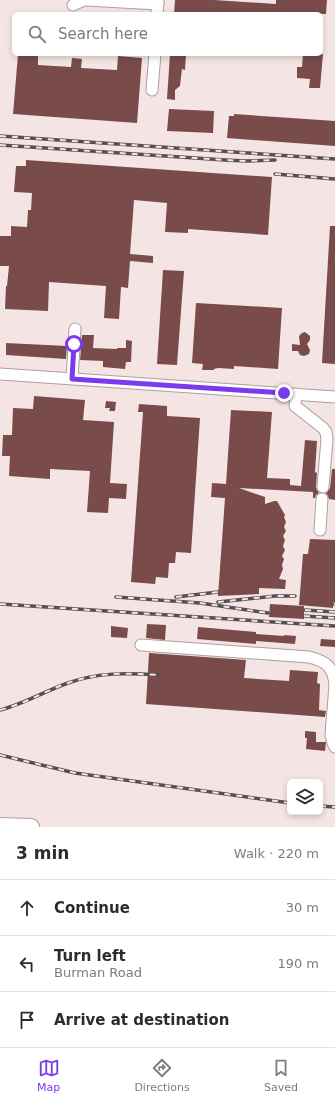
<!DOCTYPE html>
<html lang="en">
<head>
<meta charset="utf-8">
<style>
  :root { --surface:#fff; --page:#f2f2f3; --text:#2b2b33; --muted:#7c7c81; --line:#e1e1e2; --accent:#7c3aed }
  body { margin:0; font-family:"DejaVu Sans",sans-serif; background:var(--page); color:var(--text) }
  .controls { position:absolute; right:12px; bottom:12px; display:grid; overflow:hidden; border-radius:6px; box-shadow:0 2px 6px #0003 }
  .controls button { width:36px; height:36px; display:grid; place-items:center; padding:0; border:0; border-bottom:1px solid var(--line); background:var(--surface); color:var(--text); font:20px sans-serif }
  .stop { position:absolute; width:12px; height:12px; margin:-9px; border:3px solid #7c3aed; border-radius:50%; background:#fff }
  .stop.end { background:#7c3aed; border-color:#fff; box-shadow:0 1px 4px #0008 }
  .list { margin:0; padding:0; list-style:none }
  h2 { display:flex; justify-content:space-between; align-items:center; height:52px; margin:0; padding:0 16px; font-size:17px }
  h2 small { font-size:13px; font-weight:400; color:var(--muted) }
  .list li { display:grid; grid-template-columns:26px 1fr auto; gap:12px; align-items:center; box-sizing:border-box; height:56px; padding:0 16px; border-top:1px solid var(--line) }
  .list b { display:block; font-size:15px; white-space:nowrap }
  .list p { margin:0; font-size:13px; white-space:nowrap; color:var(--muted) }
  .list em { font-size:13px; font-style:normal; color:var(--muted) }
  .icon { flex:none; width:22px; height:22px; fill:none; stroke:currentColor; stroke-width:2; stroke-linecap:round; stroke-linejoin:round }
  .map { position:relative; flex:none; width:335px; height:827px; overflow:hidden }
  .search { position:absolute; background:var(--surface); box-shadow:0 2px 6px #0003; left:12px; right:12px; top:12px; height:44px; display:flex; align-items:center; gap:10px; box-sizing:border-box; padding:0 14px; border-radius:6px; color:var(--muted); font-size:15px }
  .sheet { height:220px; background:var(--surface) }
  nav { display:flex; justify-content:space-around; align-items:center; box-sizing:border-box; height:56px; border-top:1px solid var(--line); background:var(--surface); font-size:11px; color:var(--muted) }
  nav a { display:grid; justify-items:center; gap:2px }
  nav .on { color:var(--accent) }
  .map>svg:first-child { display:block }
  .building { fill:#794c4b }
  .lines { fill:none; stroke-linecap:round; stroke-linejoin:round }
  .minor-casing { stroke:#ad9f9e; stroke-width:13 }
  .highway-casing { stroke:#ad9f9e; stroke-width:18 }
  .minor { stroke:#fff; stroke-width:11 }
  .highway { stroke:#fff; stroke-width:16 }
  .rail-casing { stroke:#574f4e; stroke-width:3.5 }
  .rail { stroke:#f4e5e4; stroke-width:2; stroke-dasharray:6; stroke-linecap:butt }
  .route { stroke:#7c3aed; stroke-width:5 }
</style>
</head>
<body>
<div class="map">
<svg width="335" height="827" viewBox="0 0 335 827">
  <rect width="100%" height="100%" fill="#f4e5e4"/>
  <g class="building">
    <polygon points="175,0 214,0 276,4 276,0 327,0 326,14 174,14"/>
    <polygon points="18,54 38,54 38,65 71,67 72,58 82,59 81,68 117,70 118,56 142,58 137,123 13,114"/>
    <polygon points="170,54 186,54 185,70 182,69 180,86 175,90 175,100 167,99"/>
    <polygon points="303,54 323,54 320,88 309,88 310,79 297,78 297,67 302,67"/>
    <polygon points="169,109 214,111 213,133 167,131"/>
    <polygon points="234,114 335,121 335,146 227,138 229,116 234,116"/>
    <polygon points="26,160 272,177 268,235 188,229 188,233 165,232 167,203 134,200 130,254 153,256 153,263 130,261 128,288 121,287 119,319 104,318 106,286 49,282 48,311 5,309 6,286 7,286 9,266 0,266 0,236 11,236 11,226 27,227 28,210 31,210 32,193 14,192 16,166 26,166"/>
    <polygon points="330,226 335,226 335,364 322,363"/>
    <polygon points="163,270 184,271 177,365 157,364"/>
    <polygon points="196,303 282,308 278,369 234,366 234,369 218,368 214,369 214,370 202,370 203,364 192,363"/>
    <polygon points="305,332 310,336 310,340 307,344 310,350 309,354 304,356 300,355 298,351 292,351 292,344 300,345 299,336 302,333"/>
    <polygon points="82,335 94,335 93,348 117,349 117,348 126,348 126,340 132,341 131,362 126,362 125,369 103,367 103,361 80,360"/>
    <polygon points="6,343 67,346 66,359 6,355"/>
    <polygon points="34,396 85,400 83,420 114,422 110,483 127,484 126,499 109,498 108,513 87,512 90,471 50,469 50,479 9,476 10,456 2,456 3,435 12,435 13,408 33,409"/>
    <polygon points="106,401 116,402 115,411 109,411 110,408 105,408"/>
    <polygon points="139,404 167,406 167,416 200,418 191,553 176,552 175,563 169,563 168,578 156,577 155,584 131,582 143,412 138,412"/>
    <polygon points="231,410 272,412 267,478 290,479 290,485 301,486 305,440 317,441 315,472 317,473 316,487 317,490 319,493 316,495 315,498 313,498 313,492 239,488 265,497 265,504 274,501 277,501 285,515 284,517 286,522 284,527 286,531 283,536 285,540 283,546 285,550 282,556 284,559 282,565 283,569 279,579 286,580 285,589 259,588 259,594 218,596 225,498 211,497 212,483 226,484"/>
    <polygon points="332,469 335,469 335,500 329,499 328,496 326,493 328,491 330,488"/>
    <polygon points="310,539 335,540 335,602 333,602 333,608 299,605 303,554 308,554"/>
    <polygon points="270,604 304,606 304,619 269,617"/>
    <polygon points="147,624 166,625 165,640 146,638"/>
    <polygon points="111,626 128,628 127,638 111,637"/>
    <polygon points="198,627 256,632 256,634 284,636 284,635 296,636 295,644 256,641 256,644 197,639"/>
    <polygon points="321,639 335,640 335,647 320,646"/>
    <polygon points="149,653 246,660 244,678 289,681 290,670 318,672 317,683 320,684 319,710 326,711 325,717 146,704"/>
    <polygon points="305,731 316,732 316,742 326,742 325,751 306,749 307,738 305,738"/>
  </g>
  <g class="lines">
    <defs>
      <g id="minor">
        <polyline points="86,0 158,4"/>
        <polyline points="73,5 84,0"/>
        <polyline points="157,14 158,0"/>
        <polyline points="152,90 155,54"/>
        <polyline points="0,374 335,397"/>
        <polyline points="72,379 75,329"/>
        <polyline points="296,394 295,406 323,428 326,432 327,439 323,487"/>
        <polyline points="320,530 322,499"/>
        <path d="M141,645L309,657C326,661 333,667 335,684"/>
        <polyline points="335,685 331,735 333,743 335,747"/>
      </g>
      <polyline id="highway" points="0,826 31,827"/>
    </defs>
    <use href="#minor" class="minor-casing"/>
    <use href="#highway" class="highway-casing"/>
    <use href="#minor" class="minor"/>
    <use href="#highway" class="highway"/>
    <defs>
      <g id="rail">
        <polyline points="0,136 335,159"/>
        <polyline points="0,145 225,160 246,161 275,160"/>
        <polyline points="275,174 335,179"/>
        <polyline points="116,597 200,603 268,613"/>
        <polyline points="176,597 218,592"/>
        <polyline points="218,602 275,596 295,596"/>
        <polyline points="0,604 335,626"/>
        <polyline points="334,604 335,604"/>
        <polyline points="305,610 335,612"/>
        <polyline points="304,616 335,618"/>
        <path d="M0,710C24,704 45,691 68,683C98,672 128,673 159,675"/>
        <polyline points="0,755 75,773 290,803"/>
        <polyline points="320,806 335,807"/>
      </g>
    </defs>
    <use href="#rail" class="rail-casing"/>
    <use href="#rail" class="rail"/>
  </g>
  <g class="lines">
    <polyline class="route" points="74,344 72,379 284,393"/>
  </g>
</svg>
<div class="controls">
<button><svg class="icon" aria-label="layers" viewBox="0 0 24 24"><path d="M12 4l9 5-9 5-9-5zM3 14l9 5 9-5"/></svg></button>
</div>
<div class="stop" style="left:74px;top:344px"></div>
<div class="stop end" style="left:284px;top:393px"></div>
<div class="search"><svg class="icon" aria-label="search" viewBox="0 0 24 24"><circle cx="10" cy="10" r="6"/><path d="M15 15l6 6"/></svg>Search here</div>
</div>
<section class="sheet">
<h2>3 min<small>Walk · 220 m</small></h2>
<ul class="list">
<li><svg class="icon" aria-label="ahead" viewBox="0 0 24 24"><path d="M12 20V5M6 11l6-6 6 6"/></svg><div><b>Continue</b></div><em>30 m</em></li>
<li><svg class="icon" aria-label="left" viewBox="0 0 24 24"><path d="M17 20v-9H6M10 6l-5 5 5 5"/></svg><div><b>Turn left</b><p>Burman Road</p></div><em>190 m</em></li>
<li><svg class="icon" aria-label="arrive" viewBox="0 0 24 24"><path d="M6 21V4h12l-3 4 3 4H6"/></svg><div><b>Arrive at destination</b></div></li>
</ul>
</section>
<nav>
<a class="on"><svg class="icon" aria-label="map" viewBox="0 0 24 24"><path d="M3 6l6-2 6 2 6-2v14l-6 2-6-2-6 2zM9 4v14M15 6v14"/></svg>Map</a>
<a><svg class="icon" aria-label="directions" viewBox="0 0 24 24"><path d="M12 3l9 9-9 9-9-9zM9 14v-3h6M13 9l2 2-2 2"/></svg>Directions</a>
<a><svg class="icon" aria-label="saved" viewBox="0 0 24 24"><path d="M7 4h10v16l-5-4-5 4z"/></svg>Saved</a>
</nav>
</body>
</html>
